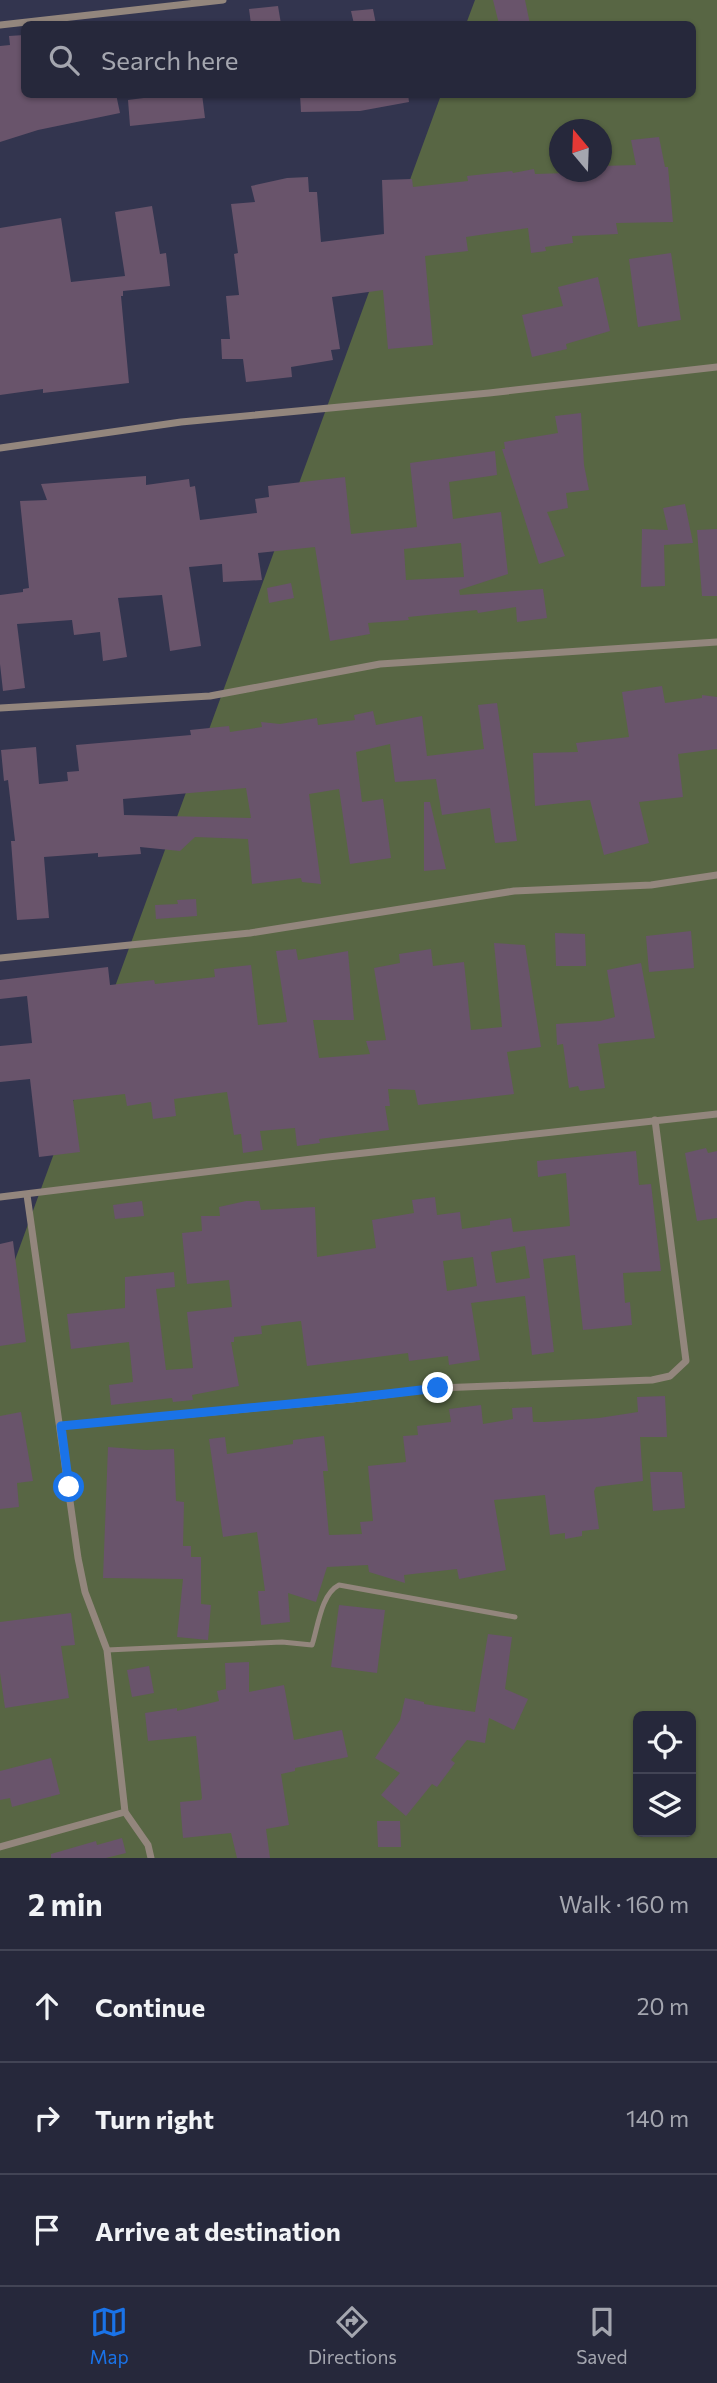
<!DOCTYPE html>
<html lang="en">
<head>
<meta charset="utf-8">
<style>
  :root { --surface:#26283b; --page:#2e3042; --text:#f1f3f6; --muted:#a4a6af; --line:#424455; --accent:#1a73e8 }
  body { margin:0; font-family:Commissioner,sans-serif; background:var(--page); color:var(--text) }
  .controls { position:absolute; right:21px; bottom:21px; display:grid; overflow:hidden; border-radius:10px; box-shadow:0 2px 5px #0004 }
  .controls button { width:63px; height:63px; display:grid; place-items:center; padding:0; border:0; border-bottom:2px solid var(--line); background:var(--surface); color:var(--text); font:35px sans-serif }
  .compass { position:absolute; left:549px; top:119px; width:63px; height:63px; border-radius:50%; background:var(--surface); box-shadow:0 2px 5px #0004; rotate:341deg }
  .stop { position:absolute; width:21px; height:21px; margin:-16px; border:5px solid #1a73e8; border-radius:50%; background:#fff }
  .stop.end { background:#1a73e8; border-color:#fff; box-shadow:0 2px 7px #0008 }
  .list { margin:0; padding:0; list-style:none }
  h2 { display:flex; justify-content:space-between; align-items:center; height:91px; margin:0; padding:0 28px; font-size:30px }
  h2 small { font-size:23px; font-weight:400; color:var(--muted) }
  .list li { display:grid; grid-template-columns:46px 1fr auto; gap:21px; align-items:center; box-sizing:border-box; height:112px; padding:0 28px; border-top:2px solid var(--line) }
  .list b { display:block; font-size:26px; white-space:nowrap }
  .list em { font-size:23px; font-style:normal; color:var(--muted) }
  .icon { flex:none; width:38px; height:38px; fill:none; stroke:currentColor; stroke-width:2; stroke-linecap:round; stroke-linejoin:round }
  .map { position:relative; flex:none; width:717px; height:1858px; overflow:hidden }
  .search { position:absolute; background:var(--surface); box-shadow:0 2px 5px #0004; left:21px; right:21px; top:21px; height:77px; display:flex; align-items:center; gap:18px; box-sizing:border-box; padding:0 24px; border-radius:10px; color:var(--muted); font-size:26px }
  .sheet { height:427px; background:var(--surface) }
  nav { display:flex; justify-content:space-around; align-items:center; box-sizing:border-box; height:98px; border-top:2px solid var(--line); background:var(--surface); font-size:19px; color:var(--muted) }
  nav a { display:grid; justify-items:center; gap:4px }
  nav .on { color:var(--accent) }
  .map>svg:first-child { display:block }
  .green { fill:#586644; fill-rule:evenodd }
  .building { fill:#69546b; fill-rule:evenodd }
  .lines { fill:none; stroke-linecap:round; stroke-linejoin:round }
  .service { stroke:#93867d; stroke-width:5 }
  .minor { stroke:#93867d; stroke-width:7 }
  .route { stroke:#1a73e8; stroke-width:9 }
</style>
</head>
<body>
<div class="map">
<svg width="717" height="1858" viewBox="0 0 717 1858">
  <rect width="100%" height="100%" fill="#33354f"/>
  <path class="green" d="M475,0H717V1858H0V1301L441,95L692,94V24H466ZM560,130H602V172H560ZM638,1716H691V1832H638Z"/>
  <g class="building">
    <polygon points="493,0 525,0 530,24 499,24"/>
    <polygon points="278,6 281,24 251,24 249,9"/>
    <polygon points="373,9 376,24 354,24 351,11"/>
    <polygon points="24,35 24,94 116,94 120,113 38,130 0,142 0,46 10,45 9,36"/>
    <polygon points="175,94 202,94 205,118 130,126 128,100"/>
    <polygon points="300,94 408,94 409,102 360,111 301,112"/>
    <polygon points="659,137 665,167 668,167 673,222 616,223 618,234 572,236 573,243 545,247 546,251 531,253 528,228 466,237 468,251 425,256 433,345 388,349 383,290 332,297 340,349 331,350 333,360 291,367 292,377 246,382 243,359 222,359 221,339 230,339 226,296 239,295 234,254 238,253 231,204 255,202 251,186 287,178 308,177 309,192 317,192 321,242 384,234 382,180 412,179 413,187 468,181 467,176 512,171 513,173 534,169 535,174 601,172 601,166 636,165 631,140"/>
    <polygon points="152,206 160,254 166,253 170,286 123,291 123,296 121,296 129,383 43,393 43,389 0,395 0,228 61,218 71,282 125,276 115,212"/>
    <polygon points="671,253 681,320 638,327 629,259"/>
    <polygon points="598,277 610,331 566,344 567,349 532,357 522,315 563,306 558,287"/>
    <polygon points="581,413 584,465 589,490 566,493 568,508 547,512 565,556 539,564 502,449 505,449 504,442 558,433 555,416"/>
    <path d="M495,451L497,475L449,482L453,519L501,512L508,574L459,590L460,595L543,589L547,618L517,622L516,607L478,613L477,610L408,617L409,620L368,623L370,634L330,641L315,547L258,553L262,580L223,582L222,564L189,567L201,646L170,651L162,595L118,598L127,657L103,661L100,632L74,635L72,620L17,624L25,688L3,691L0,664V595L23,592V589L29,588L20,501L47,500L41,484L146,476V485L189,479L190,487L195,486L200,520L257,513L255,499L269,497L268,486L345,477L351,534L417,527L410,463ZM461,543L464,577L406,580L404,549Z"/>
    <polygon points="685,504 693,543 664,545 665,586 641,587 642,529 668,530 663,508"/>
    <polygon points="717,529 717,596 702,596 697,530"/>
    <polygon points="291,583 294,598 269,603 267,588"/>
    <polygon points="662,686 665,703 702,698 702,695 717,697 717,749 678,754 683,797 639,802 649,843 604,855 590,800 535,806 533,753 578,752 576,743 629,737 622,692"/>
    <path d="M497,703L517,841L495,843L490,808L442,815L436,779L395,782L390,744L356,752L362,802L383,799L391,858L350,864L339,789L309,794L321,884L302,882L301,878L252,884L248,839L195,837L180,851L140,847L141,854L98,857V853L44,857L49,918L17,920L11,841H15L8,780L4,781L1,750L36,747L39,784L68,781L67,772L79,771L76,745L191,735L190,730L229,726L230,732L262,727L261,722L280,724L317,718L318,725L355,720L354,715L373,711L376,725L422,716L427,756L484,749L478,705ZM246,788L251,818L124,815L123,799Z"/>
    <polygon points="424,802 430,802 446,869 424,871"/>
    <polygon points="196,899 197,916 156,919 155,905 178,904 177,900"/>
    <polygon points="691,931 694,968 649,972 646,936"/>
    <polygon points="555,933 585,934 586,966 556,966"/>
    <polygon points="494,943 525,945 541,1047 507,1052 514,1094 418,1105 415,1090 388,1089 390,1106 385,1106 389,1130 319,1139 320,1143 297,1146 295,1128 260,1131 263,1150 243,1153 241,1134 234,1135 227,1092 174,1099 176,1116 153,1119 151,1102 127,1106 125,1094 73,1100 80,1152 39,1157 30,1079 0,1082 0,1046 32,1043 27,996 0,999 0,980 108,967 110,985 154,980 155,984 215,977 214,969 251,965 258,1025 287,1022 276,951 296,949 298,960 348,951 354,1020 313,1020 319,1058 370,1054 366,1041 386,1040 374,968 400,963 399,954 431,949 433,966 464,962 471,1030 502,1027"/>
    <polygon points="641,963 655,1038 598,1044 605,1088 580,1091 578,1086 569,1088 563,1044 557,1045 556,1024 600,1021 615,1017 607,970"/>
    <polygon points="706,1148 708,1153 717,1151 717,1218 697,1221 685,1153"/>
    <path d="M636,1151L639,1185L651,1184L661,1271L623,1273L625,1303L630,1302L632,1325L583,1330L575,1255L543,1259L554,1352L532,1355L525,1296L471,1303L480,1360L449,1365L448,1356L409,1361L408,1353L307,1366L301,1321L261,1326L262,1334L234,1337V1342H231L239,1386L192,1395L193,1400L173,1402L172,1398L111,1405L109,1385L133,1382L129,1342L71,1349L67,1314L125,1308V1277L174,1272L175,1287L156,1289L166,1370L193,1368L187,1312L232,1307L229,1280L187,1284L182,1233L202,1231L201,1216H220L219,1207L246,1201H259L261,1210L315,1207L317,1257L376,1248L372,1220L414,1213L412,1200L435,1197L437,1215L460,1212L462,1229L490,1225V1221L511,1218L513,1232L570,1226L566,1173L538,1177L537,1161ZM525,1246L530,1278L496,1283L491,1252ZM473,1257L477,1286L447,1291L443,1261Z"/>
    <polygon points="142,1201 144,1216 115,1219 113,1205"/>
    <polygon points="13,1241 26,1342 0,1346 0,1244"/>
    <polygon points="665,1396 667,1437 640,1437 643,1481 596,1487 594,1491 599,1529 582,1531 582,1536 565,1539 565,1533 550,1535 545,1495 494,1500 506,1570 459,1579 457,1569 404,1575 405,1583 369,1572 368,1565 327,1567 316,1602 288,1593 290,1622 261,1625 258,1591 265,1591 257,1532 223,1537 209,1439 225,1437 227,1454 293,1444 293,1440 324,1436 328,1471 323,1471 329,1535 362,1534 360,1522 373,1521 368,1466 406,1462 403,1436 418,1435 417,1426 451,1422 449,1409 481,1405 483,1424 513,1419 512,1408 532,1407 533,1422 544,1422 599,1418 638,1412 637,1397"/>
    <polygon points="21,1412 33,1481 17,1483 19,1507 0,1509 0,1416"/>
    <polygon points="108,1447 146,1450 174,1449 176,1501 184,1502 183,1546 191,1546 191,1557 201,1557 201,1604 211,1605 208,1640 177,1637 183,1579 103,1578"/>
    <polygon points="650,1472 682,1472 685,1508 653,1511"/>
    <polygon points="339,1605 385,1610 377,1673 331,1667"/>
    <polygon points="71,1613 75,1645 61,1646 69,1698 5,1708 0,1673 0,1622"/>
    <polygon points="488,1634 512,1637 505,1689 528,1699 514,1730 489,1718 485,1743 467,1740 451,1760 455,1763 437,1787 432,1784 406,1816 381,1795 400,1773 375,1758 400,1720 405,1698 424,1702 424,1704 475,1712"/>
    <polygon points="249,1662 249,1692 284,1685 294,1740 342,1730 348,1757 295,1768 295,1771 281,1774 289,1825 266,1829 270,1858 237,1858 231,1833 183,1838 180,1802 201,1800 202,1798 196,1736 148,1741 145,1713 177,1708 177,1711 219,1701 217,1691 226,1689 225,1663"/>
    <polygon points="149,1666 154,1693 132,1697 127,1670"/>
    <polygon points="51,1758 60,1794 12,1807 10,1798 0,1800 0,1771"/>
    <polygon points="377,1821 400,1821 401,1847 378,1847"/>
    <polygon points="122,1838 126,1853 106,1858 51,1858 51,1854 96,1841 97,1845"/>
  </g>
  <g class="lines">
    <path class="service" d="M107,1650L282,1642L312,1645C318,1627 321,1594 339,1585L515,1617"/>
    <g class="minor">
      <polyline points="0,25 223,0"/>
      <polyline points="0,448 181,422 489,393 717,367"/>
      <polyline points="0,708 210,696 380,664 717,642"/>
      <polyline points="0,958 250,933 514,891 651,885 717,875"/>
      <polyline points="27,1195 78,1558 85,1592 107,1650 125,1812 148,1845 151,1858"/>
      <polyline points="0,1197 328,1157 717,1114"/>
      <polyline points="61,1426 352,1399 438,1388 652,1380 670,1376 686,1361 655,1120"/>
      <polyline points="0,1847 125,1812"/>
    </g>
  </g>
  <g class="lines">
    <polyline class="route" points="69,1487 61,1426 352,1398 438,1388"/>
  </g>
</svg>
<div class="controls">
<button><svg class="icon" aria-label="locate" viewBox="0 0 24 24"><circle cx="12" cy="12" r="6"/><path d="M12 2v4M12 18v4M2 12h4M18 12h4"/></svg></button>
<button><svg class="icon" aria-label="layers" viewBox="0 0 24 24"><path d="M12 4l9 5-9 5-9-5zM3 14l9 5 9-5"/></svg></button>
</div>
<svg class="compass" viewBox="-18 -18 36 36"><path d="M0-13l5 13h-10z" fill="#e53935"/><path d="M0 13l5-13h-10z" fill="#a4a6af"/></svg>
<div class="stop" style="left:69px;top:1487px"></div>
<div class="stop end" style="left:438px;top:1388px"></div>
<div class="search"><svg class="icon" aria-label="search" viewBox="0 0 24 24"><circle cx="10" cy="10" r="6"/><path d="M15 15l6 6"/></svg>Search here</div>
</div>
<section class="sheet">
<h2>2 min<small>Walk · 160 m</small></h2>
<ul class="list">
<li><svg class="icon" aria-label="ahead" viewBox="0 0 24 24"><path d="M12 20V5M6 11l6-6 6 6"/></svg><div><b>Continue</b></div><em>20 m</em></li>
<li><svg class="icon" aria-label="right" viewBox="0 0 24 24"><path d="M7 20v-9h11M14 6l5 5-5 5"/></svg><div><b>Turn right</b></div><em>140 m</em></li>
<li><svg class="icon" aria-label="arrive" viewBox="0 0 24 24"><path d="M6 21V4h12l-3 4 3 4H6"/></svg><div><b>Arrive at destination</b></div></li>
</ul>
</section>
<nav>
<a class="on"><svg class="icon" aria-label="map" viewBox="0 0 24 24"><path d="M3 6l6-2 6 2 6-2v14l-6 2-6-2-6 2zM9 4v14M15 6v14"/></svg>Map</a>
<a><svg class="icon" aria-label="directions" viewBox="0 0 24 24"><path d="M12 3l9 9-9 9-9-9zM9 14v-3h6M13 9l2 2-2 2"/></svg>Directions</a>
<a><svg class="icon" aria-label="saved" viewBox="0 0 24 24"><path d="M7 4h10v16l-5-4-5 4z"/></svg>Saved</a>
</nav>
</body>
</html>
